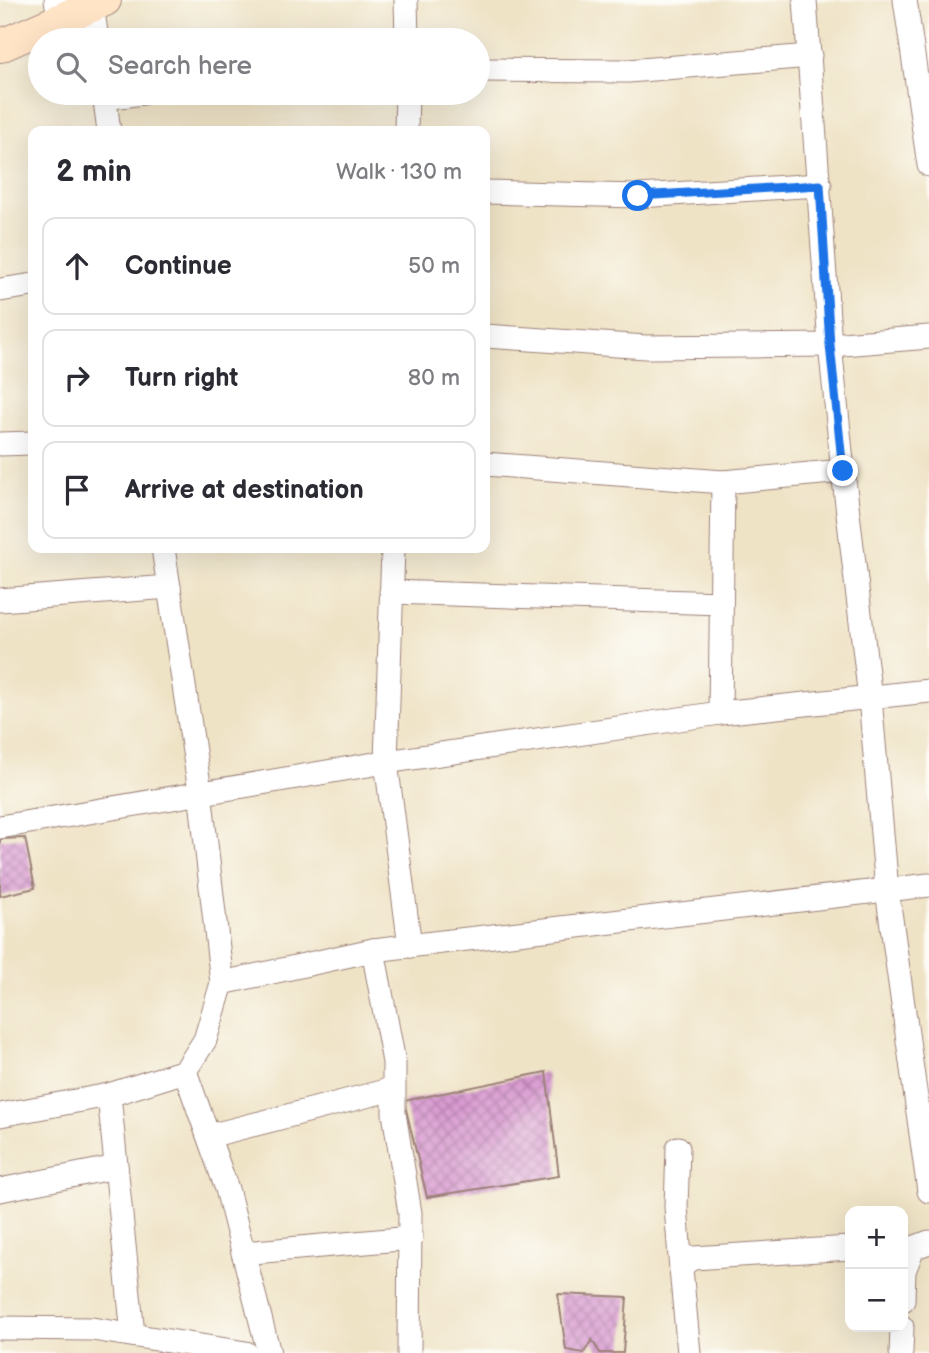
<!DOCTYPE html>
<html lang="en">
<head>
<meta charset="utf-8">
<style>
  :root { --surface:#fff; --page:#f7f7f7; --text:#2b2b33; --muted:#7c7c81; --line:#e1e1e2 }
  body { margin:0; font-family:"Balsamiq Sans",sans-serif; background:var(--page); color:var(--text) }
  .controls { position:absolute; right:21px; bottom:21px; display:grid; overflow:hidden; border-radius:14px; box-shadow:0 7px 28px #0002 }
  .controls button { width:63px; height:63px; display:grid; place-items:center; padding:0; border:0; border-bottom:2px solid var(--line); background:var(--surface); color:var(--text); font:35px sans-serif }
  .stop { position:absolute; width:21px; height:21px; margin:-16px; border:5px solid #1a73e8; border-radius:50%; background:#fff }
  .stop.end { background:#1a73e8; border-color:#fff; box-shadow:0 2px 7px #0008 }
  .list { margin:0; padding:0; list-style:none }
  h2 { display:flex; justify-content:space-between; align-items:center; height:91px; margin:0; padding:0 28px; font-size:30px }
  h2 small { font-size:23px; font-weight:400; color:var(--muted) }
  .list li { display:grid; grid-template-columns:46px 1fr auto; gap:21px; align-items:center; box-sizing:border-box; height:98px; margin:0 14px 14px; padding:0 14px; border:2px solid var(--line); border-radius:14px }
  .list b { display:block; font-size:26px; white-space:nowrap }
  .list em { font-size:23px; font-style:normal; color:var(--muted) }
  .icon { flex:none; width:38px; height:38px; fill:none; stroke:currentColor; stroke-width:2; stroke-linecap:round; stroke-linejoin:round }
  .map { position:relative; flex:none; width:929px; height:1353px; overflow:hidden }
  .search { position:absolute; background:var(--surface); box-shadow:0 7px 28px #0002; left:28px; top:28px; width:462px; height:77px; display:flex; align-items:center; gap:18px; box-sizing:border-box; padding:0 24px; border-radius:38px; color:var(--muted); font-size:26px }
  .panel { position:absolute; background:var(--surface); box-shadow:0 7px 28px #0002; left:28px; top:126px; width:462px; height:427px; border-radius:14px }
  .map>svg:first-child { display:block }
  .building { fill:url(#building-cross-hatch) }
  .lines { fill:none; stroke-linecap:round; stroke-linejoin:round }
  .street-casing { stroke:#9c8178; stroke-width:25 }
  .secondary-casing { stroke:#9c8178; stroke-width:34 }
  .street { stroke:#fff; stroke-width:23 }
  .secondary { stroke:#ffe4c6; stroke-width:32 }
  .route { stroke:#1a73e8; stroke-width:9 }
</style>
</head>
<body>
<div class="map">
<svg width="929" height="1353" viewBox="0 0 929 1353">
  <defs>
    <pattern id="building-cross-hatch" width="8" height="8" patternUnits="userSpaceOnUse" patternTransform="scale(1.75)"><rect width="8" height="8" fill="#d899d0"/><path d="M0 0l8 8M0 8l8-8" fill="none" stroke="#b17ca9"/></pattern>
  </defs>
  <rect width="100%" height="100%" fill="#fdfcf7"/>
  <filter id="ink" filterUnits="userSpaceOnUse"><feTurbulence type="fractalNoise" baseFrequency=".0143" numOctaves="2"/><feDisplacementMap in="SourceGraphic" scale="14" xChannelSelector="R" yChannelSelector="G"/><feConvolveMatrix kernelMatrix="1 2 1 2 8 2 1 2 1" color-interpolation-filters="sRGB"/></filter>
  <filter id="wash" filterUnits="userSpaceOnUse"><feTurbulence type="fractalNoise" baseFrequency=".00686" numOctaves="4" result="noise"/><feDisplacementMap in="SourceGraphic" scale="28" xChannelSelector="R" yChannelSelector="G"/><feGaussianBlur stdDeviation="1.57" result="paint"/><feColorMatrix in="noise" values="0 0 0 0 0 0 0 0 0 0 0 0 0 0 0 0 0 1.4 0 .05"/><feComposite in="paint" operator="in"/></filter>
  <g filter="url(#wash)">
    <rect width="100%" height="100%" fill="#efe3c6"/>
    <g id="blocks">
      <g class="building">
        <polygon points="25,838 35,888 0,896 0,839"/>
        <polygon points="546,1072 559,1176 427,1197 404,1101"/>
        <polygon points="558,1294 627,1297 623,1353 600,1353 592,1340 584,1353 566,1350"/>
      </g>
    </g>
  </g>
  <g filter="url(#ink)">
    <use href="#blocks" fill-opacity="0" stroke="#9c8178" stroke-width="2"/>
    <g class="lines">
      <defs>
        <g id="street">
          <polyline points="56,0 60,21"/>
          <polyline points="406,0 407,40"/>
          <polyline points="805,0 830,345 843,471 870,698 887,890 929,1191"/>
          <polyline points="905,0 929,165"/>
          <polyline points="92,5 97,40"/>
          <polyline points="478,70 628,71 810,56"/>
          <polyline points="104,93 109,131"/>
          <polyline points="105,98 143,93"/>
          <polyline points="406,131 407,93"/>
          <polyline points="485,192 638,196 820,185"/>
          <polyline points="0,290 33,285"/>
          <polyline points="485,336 646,347 830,345 929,337"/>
          <polyline points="0,444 33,443"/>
          <polyline points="485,464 723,482 843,471"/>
          <polyline points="163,548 200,791 222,983 205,1040 185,1071 227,1189 269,1353"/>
          <polyline points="393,548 386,762 410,946"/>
          <polyline points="391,592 721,603"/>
          <polyline points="0,600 169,587"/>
          <polyline points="720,713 723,482"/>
          <polyline points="0,827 386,762 720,713 929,691"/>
          <polyline points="373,950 394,1062 394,1113 410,1213 409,1353"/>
          <polyline points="222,983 373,950 929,885"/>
          <polyline points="109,1095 133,1335"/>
          <polyline points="0,1115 109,1095 185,1071"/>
          <polyline points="209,1136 393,1089"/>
          <polyline points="678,1148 676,1207 681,1269"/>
          <polyline points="0,1190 116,1167"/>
          <polyline points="243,1253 411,1238"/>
          <polyline points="903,1300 904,1271 913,1248 929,1242"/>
          <polyline points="0,1328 92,1329 246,1353"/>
          <polyline points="689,1353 681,1269 685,1263 693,1258 850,1248"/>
          <polyline points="901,1353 902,1327"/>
        </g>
        <polyline id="secondary" points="0,46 105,0"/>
      </defs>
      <use href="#street" class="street-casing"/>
      <use href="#secondary" class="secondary-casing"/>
      <use href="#street" class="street"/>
      <use href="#secondary" class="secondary"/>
    </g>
  </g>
  <g class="lines" filter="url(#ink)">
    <polyline class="route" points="638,196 820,185 830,345 843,471"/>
  </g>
</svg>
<div class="controls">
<button>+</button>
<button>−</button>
</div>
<div class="stop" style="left:638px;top:196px"></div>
<div class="stop end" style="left:843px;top:471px"></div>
<div class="search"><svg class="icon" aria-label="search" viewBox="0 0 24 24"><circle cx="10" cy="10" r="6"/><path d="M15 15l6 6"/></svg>Search here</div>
<section class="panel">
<h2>2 min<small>Walk · 130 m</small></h2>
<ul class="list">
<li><svg class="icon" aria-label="ahead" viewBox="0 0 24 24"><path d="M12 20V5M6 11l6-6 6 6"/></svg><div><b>Continue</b></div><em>50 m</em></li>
<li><svg class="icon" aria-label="right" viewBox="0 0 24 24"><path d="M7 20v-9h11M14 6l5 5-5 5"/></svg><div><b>Turn right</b></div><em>80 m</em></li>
<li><svg class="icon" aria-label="arrive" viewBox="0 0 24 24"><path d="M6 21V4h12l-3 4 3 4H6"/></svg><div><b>Arrive at destination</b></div></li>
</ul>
</section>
</div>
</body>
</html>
